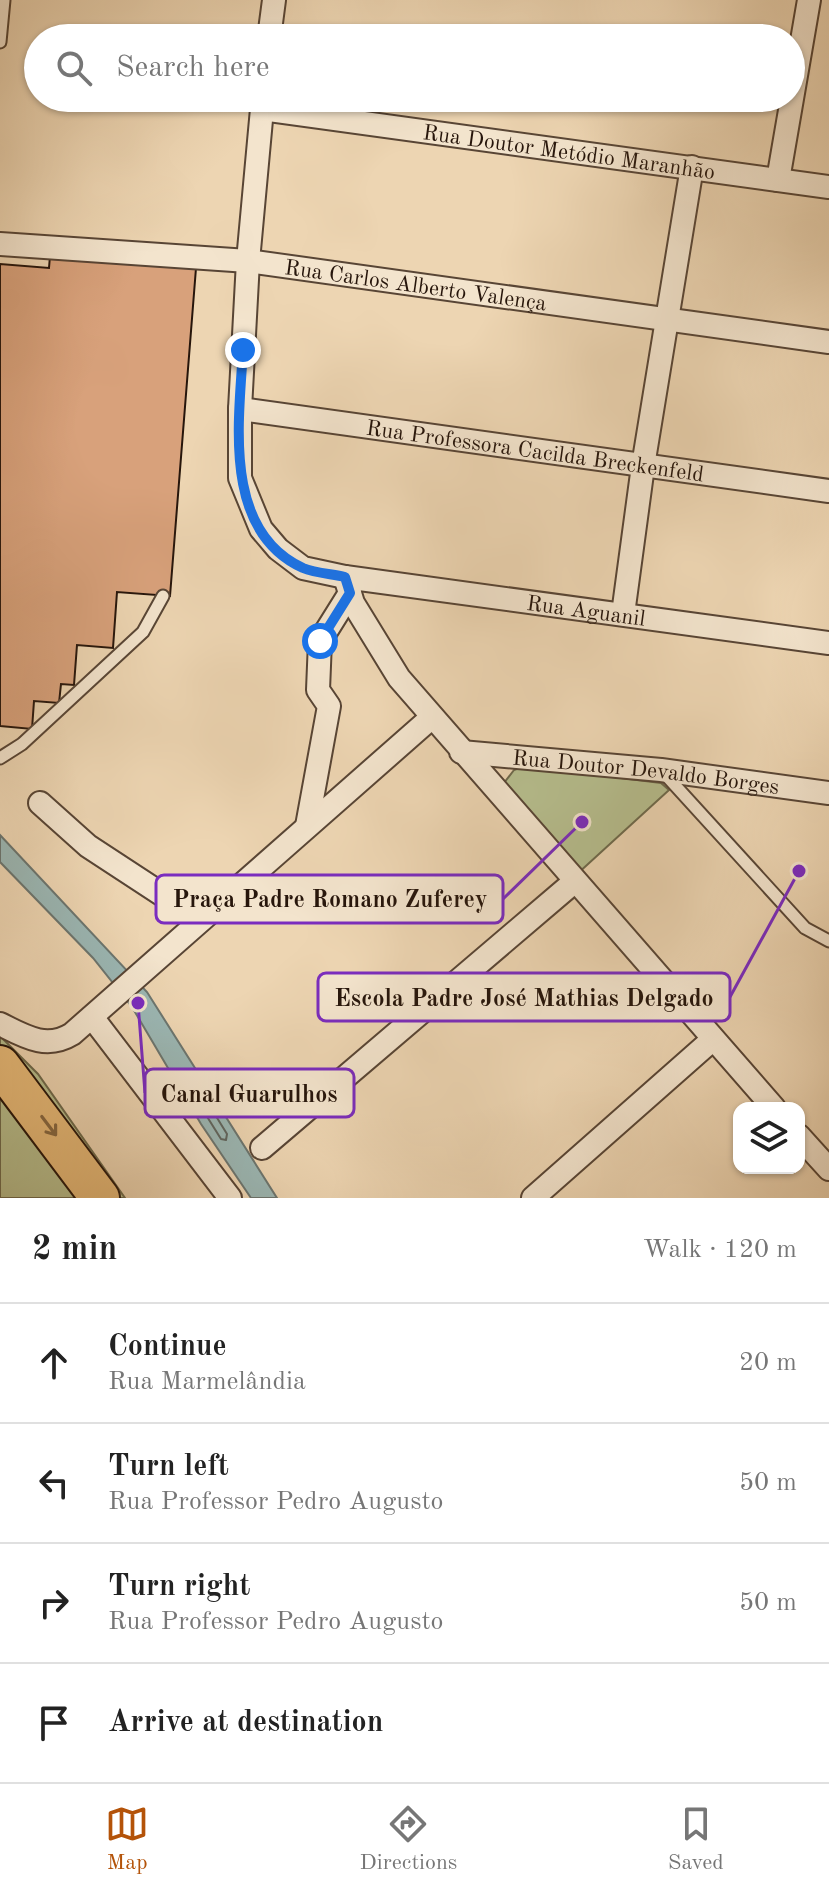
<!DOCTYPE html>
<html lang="en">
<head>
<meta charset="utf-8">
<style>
  :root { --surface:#fff; --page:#f6f6f6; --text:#222; --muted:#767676; --line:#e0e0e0; --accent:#b45309 }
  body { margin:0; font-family:"Old Standard TT",serif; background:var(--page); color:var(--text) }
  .controls { position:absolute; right:24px; bottom:24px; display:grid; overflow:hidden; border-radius:16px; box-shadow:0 2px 6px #0004 }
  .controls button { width:72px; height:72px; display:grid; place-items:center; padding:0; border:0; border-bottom:2px solid var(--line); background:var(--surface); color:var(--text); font:40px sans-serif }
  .stop { position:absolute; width:24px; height:24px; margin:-18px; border:6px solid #1a73e8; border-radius:50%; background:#fff }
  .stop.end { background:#1a73e8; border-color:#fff; box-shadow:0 2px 8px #0008 }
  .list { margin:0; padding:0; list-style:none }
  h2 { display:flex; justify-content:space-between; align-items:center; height:104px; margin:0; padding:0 32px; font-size:34px }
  h2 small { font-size:26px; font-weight:400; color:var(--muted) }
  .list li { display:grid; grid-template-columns:52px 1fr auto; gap:24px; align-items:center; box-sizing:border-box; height:120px; padding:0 32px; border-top:2px solid var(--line) }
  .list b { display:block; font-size:30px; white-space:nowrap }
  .list p { margin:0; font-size:26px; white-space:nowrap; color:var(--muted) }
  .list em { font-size:26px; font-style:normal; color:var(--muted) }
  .icon { flex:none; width:44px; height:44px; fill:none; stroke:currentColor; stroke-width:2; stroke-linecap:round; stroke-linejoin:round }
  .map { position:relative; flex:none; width:829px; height:1198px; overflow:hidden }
  .search { position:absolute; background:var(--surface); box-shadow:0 2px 6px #0004; left:24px; right:24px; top:24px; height:88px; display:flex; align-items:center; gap:20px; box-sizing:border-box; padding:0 28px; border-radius:44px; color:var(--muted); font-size:30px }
  .sheet { height:584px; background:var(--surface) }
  nav { display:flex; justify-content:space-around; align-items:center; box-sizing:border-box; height:112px; border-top:2px solid var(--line); background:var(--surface); font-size:22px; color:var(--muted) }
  nav a { display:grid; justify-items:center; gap:4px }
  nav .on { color:var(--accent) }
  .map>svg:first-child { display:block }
  .green { fill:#b6be8e; stroke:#6e6a4c; stroke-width:2 }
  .water { fill:#9bb7b4; stroke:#6c7670; stroke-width:2 }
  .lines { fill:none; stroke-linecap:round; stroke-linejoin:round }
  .shore { stroke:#606660; stroke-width:2 }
  .building { fill:#d8a17b; stroke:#26150b; stroke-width:2 }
  .service-casing { stroke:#584535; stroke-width:15 }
  .minor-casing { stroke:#584535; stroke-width:26 }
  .trunk-casing { stroke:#26150b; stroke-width:42 }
  .service { stroke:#f3e4cd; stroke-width:11 }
  .minor { stroke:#f3e4cd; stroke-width:22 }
  .trunk { stroke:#e6ba79; stroke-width:38 }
  .oneway { stroke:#866842 }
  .route { stroke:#1a73e8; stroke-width:10 }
  .labels { text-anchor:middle; stroke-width:6; stroke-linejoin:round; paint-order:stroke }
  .street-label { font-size:22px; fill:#26150b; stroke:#f3e4cd }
  .leader { fill:none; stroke:#7b2cbf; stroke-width:3 }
  .callout-dot { fill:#7b2cbf; stroke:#f3e4cd; stroke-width:3 }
  .callout { fill:#f3e4cd; stroke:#7b2cbf; stroke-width:3 }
  .callout-label { font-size:24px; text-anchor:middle; font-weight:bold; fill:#26150b }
</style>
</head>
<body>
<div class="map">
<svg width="829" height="1198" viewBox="0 0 829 1198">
  <rect width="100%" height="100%" fill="#edd5b2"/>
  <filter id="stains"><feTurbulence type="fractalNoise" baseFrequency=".0025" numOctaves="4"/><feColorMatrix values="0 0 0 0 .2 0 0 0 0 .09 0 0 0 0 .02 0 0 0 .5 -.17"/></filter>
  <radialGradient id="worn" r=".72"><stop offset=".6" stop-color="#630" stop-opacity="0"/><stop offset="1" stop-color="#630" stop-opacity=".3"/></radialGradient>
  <g class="green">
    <polygon points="525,766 661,783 669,790 576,875 504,783 514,770"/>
    <polygon points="0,1036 38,1074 125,1198 0,1198"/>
  </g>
  <polygon class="water" points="0,835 147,992 277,1198 251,1198 201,1124 132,1007 93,958 0,862"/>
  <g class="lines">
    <polygon class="shore" points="193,1086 198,1087 227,1134 226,1140 221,1139 191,1091"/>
  </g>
  <polygon class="building" points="50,256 196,268 170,596 117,592 113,648 77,645 74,685 61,684 59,703 34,701 32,729 0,726 0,264 49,268"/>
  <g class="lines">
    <defs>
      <g id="service">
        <polyline points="0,42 4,0"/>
        <polyline points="0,758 22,744 143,632 163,596"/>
        <polyline points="662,771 805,928 829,941"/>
      </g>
      <g id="minor">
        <polyline points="269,38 274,0"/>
        <path id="s1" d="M263,98L248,261L240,409V478L261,529L278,549L303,568L345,577L829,643"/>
        <path id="s2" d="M262,109L829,187"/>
        <polyline points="778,180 809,0"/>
        <path id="s3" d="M0,244L248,261L829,342"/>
        <path id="s4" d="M240,409L829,491"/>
        <polyline points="345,577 353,603 399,678 774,1108"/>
        <polyline points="623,614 643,466 692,167"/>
        <path id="s5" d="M461,752L661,770L829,793"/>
        <polyline points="40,803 88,846 201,920"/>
        <polyline points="307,826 329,706 318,690 320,641 350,593"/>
        <polyline points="92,1017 230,1198"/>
        <path d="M0,1024C24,1036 46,1050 72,1034L431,718"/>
        <polyline points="799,1136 829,1169"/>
        <polyline points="262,1148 574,882"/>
        <polyline points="533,1198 712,1040"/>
      </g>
      <polyline id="trunk" points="0,1065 100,1198"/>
    </defs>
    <use href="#service" class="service-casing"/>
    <use href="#minor" class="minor-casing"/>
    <use href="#trunk" class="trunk-casing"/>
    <use href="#service" class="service"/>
    <use href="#minor" class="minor"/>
    <use href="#trunk" class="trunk"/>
  </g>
  <defs><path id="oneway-shaft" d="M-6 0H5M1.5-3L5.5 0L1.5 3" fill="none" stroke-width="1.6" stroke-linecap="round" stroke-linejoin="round" transform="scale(2)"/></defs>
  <use class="oneway" href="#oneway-shaft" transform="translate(49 1126) rotate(53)"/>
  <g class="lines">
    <path class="route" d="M243,350C239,421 222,531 303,568C315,573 332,574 345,577L350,593L320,641"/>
  </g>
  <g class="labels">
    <g class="street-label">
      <text dy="8" stroke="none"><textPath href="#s2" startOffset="310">Rua Doutor Metódio Maranhão</textPath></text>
      <text dy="8" stroke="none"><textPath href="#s3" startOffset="418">Rua Carlos Alberto Valença</textPath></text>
      <text dy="8" stroke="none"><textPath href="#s4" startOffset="298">Rua Professora Cacilda Breckenfeld</textPath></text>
      <text dy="8" stroke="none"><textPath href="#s1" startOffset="780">Rua Aguanil</textPath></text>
      <text dy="8" stroke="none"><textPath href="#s5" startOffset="186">Rua Doutor Devaldo Borges</textPath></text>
    </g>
  </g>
  <path class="leader" d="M582 822L503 899M799 871L730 997M138 1003L145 1093"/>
  <g class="callout-dot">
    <circle cx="582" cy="822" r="8"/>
    <circle cx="799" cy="871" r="8"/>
    <circle cx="138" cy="1003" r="8"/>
  </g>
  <g class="callout">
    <rect x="156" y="875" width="347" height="48" rx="8"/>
    <rect x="318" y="973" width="412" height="48" rx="8"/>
    <rect x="145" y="1069" width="209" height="48" rx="8"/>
  </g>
  <g class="callout-label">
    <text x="330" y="907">Praça Padre Romano Zuferey</text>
    <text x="524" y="1006">Escola Padre José Mathias Delgado</text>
    <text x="249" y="1102">Canal Guarulhos</text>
  </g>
  <rect width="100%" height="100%" filter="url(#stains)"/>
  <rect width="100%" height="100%" fill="url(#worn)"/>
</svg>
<div class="controls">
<button><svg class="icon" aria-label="layers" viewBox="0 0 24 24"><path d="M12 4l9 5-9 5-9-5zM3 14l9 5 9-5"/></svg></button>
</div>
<div class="stop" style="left:320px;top:641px"></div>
<div class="stop end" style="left:243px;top:350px"></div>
<div class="search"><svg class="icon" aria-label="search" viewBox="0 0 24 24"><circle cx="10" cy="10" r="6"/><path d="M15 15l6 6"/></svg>Search here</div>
</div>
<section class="sheet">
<h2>2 min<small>Walk · 120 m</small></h2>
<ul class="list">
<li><svg class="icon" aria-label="ahead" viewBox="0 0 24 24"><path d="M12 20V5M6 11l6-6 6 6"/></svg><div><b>Continue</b><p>Rua Marmelândia</p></div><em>20 m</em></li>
<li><svg class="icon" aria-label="left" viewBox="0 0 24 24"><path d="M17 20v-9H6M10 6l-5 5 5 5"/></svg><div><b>Turn left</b><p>Rua Professor Pedro Augusto</p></div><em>50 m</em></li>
<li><svg class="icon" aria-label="right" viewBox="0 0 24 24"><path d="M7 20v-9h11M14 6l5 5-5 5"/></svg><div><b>Turn right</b><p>Rua Professor Pedro Augusto</p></div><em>50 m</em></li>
<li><svg class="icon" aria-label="arrive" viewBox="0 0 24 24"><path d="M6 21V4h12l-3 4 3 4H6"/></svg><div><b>Arrive at destination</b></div></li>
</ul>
</section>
<nav>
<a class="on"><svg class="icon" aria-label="map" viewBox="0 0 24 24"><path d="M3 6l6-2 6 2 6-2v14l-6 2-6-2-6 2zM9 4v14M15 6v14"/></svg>Map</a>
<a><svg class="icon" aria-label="directions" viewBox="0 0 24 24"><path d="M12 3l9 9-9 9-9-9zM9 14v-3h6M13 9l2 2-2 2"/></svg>Directions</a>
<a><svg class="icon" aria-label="saved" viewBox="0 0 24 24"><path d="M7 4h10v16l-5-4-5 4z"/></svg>Saved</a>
</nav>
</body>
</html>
